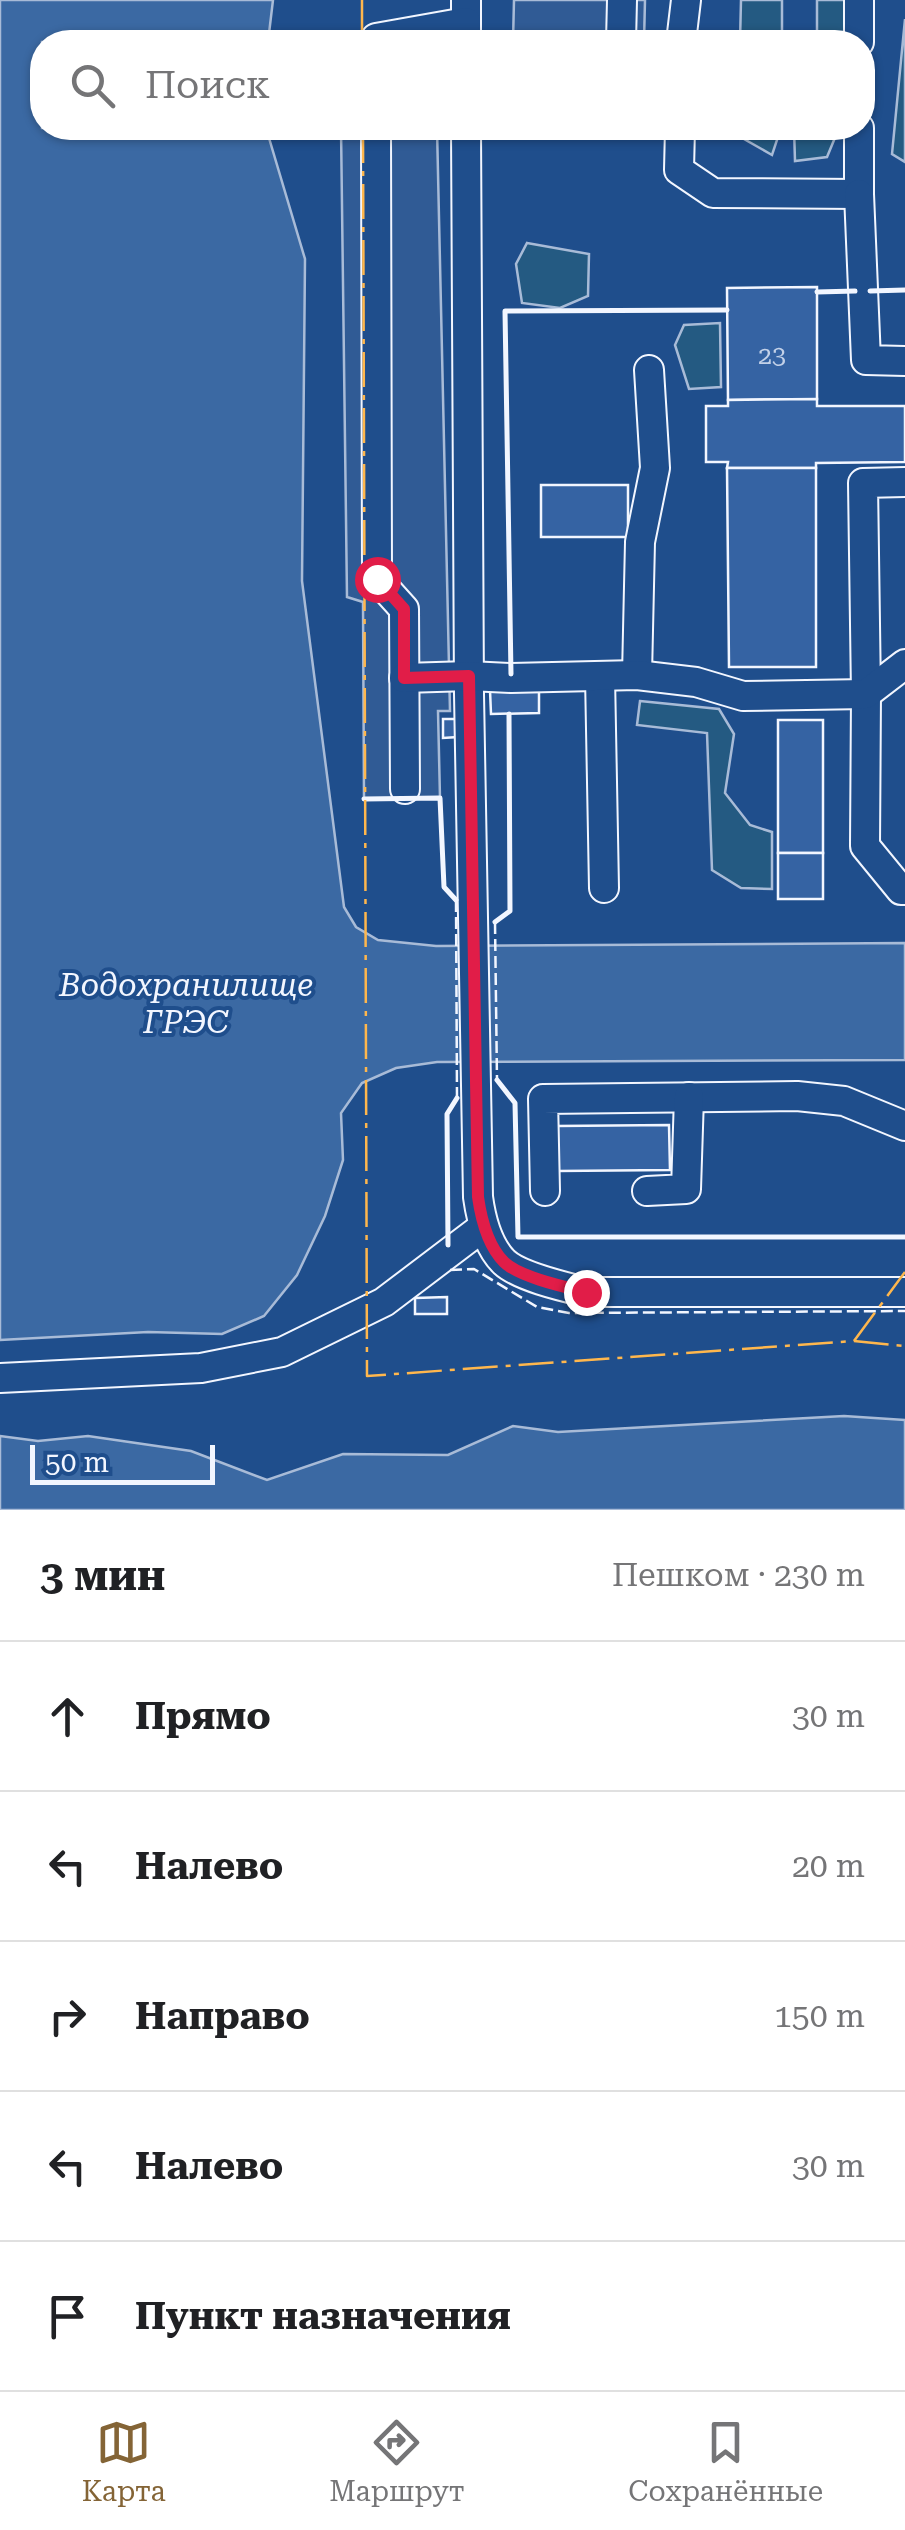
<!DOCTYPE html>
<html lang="ru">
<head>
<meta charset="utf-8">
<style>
  :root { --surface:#fff; --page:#f2f2f2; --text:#202124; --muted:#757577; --line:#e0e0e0; --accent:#846436 }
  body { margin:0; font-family:"Roboto Serif",serif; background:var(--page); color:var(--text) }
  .scale { position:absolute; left:30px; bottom:25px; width:185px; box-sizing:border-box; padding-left:10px; border:5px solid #f2f6ff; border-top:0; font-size:28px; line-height:35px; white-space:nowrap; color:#f2f6ff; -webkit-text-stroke:8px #1f4e8c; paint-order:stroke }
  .stop { position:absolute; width:30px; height:30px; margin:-22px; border:8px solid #e11d48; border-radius:50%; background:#fff }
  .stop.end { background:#e11d48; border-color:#fff; box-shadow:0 2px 10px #0008 }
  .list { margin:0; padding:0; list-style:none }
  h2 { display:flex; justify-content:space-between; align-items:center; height:130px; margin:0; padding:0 40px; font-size:42px }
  h2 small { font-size:32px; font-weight:400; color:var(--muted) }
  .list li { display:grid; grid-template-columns:65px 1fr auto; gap:30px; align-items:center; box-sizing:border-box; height:150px; padding:0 40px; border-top:2px solid var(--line) }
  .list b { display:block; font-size:38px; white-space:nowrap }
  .list em { font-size:32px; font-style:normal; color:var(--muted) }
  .icon { flex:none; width:55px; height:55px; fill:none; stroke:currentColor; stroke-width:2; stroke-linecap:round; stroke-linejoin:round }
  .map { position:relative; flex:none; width:905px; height:1510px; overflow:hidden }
  .search { position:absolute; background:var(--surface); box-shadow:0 2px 8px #0004; left:30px; right:30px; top:30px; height:110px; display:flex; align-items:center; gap:25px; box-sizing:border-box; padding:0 35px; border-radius:40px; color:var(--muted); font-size:38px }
  .sheet { height:880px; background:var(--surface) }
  nav { display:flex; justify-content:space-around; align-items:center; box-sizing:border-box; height:140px; border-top:2px solid var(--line); background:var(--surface); font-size:28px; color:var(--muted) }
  nav a { display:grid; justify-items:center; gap:5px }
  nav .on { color:var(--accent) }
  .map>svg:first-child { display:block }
  .green { fill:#245a82; stroke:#a8bbd7; stroke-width:2.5 }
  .parking { fill:#305b95; stroke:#a8bbd7; stroke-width:2.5 }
  .water { fill:#3b69a3; stroke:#a8bbd7; stroke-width:2.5 }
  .building { fill:#3563a3; stroke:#f2f6ff; stroke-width:2.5 }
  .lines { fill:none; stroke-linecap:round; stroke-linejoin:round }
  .minor-casing { stroke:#f2f6ff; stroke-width:32 }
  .minor { stroke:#1f4e8c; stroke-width:28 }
  .fence { stroke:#f2f6ff; stroke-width:2.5; stroke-dasharray:12 5; stroke-linecap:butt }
  .wall { stroke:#f2f6ff; stroke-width:5 }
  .power { stroke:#ffb74d; stroke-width:2.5; stroke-dasharray:35 8 5 8; stroke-linecap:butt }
  .route { stroke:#e11d48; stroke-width:12 }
  .labels { text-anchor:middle; stroke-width:8; stroke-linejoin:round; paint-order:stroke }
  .number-label { font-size:25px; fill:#c3d1e8 }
  .water-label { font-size:32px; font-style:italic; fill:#f2f6ff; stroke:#1f4e8c }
</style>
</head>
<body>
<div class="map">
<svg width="905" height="1510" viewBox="0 0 905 1510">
  <rect width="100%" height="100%" fill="#1f4e8c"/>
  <g class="green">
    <polygon points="741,0 782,0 782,42 740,42"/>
    <polygon points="817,0 853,0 854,42 817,42"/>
    <polygon points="905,19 905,162 892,154"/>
    <polygon points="743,128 781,128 772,155 744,139"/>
    <polygon points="794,128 839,128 827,157 795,161"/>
    <polygon points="527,243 589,254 588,296 560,308 522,303 516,264"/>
    <polygon points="720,323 721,387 689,389 675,345 684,325"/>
    <polygon points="640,701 719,709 734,734 725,793 750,825 772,832 772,889 741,888 712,870 707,733 637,725"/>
  </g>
  <g class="parking">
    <polygon points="514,0 645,0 644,42 513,42"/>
    <polygon points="341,128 437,128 450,711 438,711 440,798 364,799 363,602 347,597"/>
  </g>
  <g class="water">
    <polygon points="0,0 273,0 268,42 42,42 42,128 266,128 305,259 302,581 344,907 356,927 378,940 436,946 905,943 905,1060 437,1062 396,1068 362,1083 341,1113 343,1160 325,1216 297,1275 264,1316 222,1334 148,1332 0,1340"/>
    <polygon points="844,1416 905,1420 905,1510 0,1510 0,1436 38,1441 88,1436 191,1451 267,1480 343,1454 448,1455 513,1426 558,1432"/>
  </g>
  <g class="building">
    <polygon points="817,287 817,399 728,400 727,288"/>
    <polygon points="817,399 817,406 905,406 905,462 816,463 816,468 727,468 728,462 706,462 706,406 728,406 728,400"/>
    <polygon points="727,468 816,468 816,667 729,667"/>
    <rect x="541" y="485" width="87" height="52"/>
    <polygon points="539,689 539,713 491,714 490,690"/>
    <polygon points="443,719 458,719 458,737 443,738"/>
    <rect x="778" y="720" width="45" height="133"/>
    <rect x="778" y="853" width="45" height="46"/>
    <polygon points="669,1125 670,1170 558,1171 557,1126"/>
    <polygon points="447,1297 447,1314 415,1314 415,1298"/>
  </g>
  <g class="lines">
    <defs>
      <g id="minor">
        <polyline points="466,0 466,42"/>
        <polyline points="376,42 376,38 466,22"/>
        <polyline points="621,42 622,0"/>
        <polyline points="681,42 686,0"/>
        <polyline points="859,42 859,0"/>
        <polyline points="376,128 377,579 404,609 405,789"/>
        <path d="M466,128L469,694L478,1197C481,1219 488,1246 504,1262C520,1277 565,1287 586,1292H905"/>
        <polyline points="680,128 679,170 713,193 859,194 859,128"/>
        <polyline points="859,194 866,360 905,361"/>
        <polyline points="905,482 863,483 866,694 865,846 901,890 905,890"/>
        <polyline points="637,675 640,542 655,468 649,370"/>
        <polyline points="600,676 604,888"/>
        <polyline points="404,678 469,676 511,678 637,675 696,682 743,696 866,694 905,664"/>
        <polyline points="545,1191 543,1099 797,1096 844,1101 905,1126"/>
        <polyline points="647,1191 686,1189 689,1097"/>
        <polyline points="0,1378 201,1368 282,1352 384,1302 483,1227"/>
      </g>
    </defs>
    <use href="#minor" class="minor-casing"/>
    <use href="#minor" class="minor"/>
    <g class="fence">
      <polyline points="456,900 457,1098"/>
      <polyline points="495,922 497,1080"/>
      <polyline points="450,1270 474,1269 537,1307 569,1313 905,1311"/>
    </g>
    <g class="wall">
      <polyline points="870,291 905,290"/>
      <polyline points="817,292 855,291"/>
      <polyline points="511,674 505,311 727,310"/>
      <polyline points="364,799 440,798 444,887 456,900"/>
      <polyline points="495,922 510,911 509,714"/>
      <polyline points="497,1080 515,1103 518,1237 905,1237"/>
      <polyline points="448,1245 447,1114 457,1098"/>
    </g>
    <g class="power">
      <polyline points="362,0 362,42"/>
      <polyline points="363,128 367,1376 854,1341 905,1346"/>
      <polyline points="854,1341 905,1272"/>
    </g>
  </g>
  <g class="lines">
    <path class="route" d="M377,579L404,609V678L469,676L478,1197C481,1218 488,1246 504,1262C519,1277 565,1287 586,1292"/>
  </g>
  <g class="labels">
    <g class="number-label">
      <text x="772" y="364">23</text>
    </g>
    <g class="water-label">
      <text x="186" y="996">Водохранилище<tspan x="186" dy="37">ГРЭС</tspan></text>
    </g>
  </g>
</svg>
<div class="scale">50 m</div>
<div class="stop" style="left:377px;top:579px"></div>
<div class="stop end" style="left:586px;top:1292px"></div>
<div class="search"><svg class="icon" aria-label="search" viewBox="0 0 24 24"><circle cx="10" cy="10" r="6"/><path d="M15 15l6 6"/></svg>Поиск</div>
</div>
<section class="sheet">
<h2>3 мин<small>Пешком · 230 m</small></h2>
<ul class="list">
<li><svg class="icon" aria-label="ahead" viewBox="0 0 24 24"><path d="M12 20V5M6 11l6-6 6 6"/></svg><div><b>Прямо</b></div><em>30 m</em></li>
<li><svg class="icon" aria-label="left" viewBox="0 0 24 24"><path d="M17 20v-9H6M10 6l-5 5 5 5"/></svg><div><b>Налево</b></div><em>20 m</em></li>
<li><svg class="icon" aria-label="right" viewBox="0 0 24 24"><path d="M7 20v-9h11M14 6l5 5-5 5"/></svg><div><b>Направо</b></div><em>150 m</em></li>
<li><svg class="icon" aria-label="left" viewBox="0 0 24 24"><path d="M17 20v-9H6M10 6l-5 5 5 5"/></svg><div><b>Налево</b></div><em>30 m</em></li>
<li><svg class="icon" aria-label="arrive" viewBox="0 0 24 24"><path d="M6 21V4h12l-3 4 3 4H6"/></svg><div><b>Пункт назначения</b></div></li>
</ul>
</section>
<nav>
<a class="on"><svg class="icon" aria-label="map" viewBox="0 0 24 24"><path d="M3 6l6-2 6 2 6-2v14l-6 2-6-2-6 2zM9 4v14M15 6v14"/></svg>Карта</a>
<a><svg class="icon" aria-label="directions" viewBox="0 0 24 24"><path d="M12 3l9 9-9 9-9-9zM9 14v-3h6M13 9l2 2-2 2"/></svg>Маршрут</a>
<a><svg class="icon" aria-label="saved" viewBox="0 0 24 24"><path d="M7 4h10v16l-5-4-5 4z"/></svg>Сохранённые</a>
</nav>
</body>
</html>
